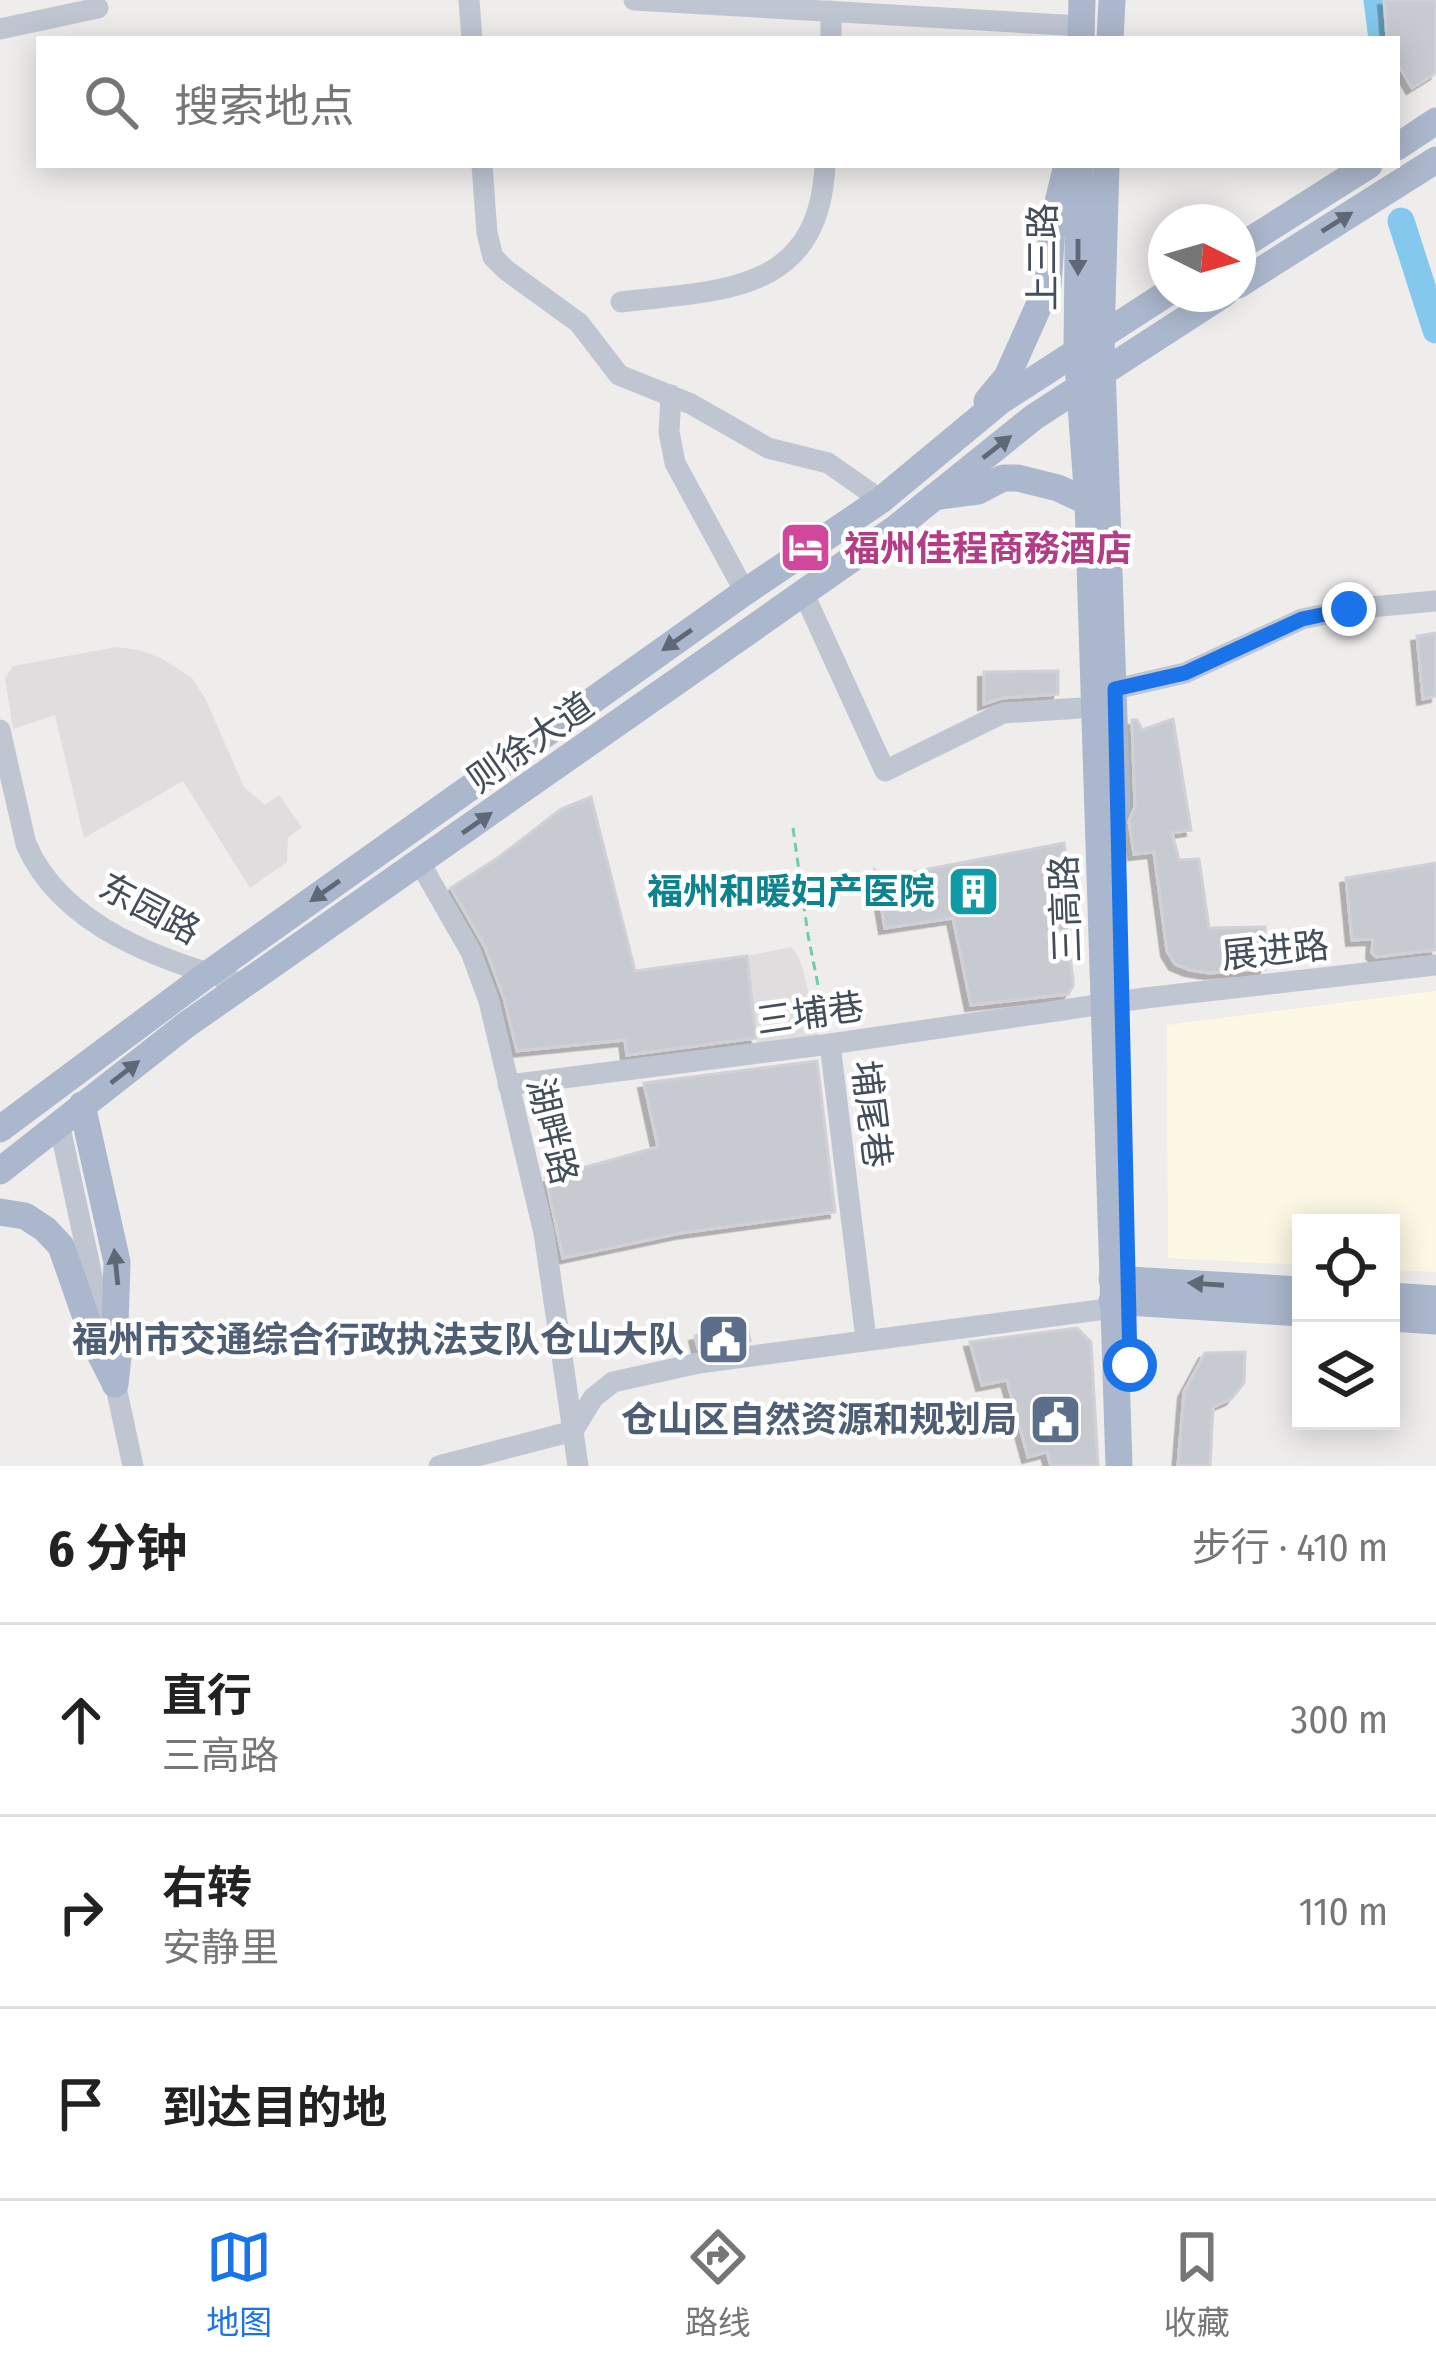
<!DOCTYPE html>
<html lang="zh">
<head>
<meta charset="utf-8">
<style>
  :root { --surface:#fff; --page:#f2f2f2; --text:#222; --muted:#767676; --line:#e0e0e0; --accent:#1a73e8 }
  body { margin:0; font-family:"Fira Sans Condensed","Noto Sans SC",sans-serif; background:var(--page); color:var(--text) }
  .controls { position:absolute; right:36px; bottom:36px; display:grid; overflow:hidden; border-radius:0px; box-shadow:0 6px 30px #0003 }
  .controls button { width:108px; height:108px; display:grid; place-items:center; padding:0; border:0; border-bottom:3px solid var(--line); background:var(--surface); color:var(--text); font:60px sans-serif }
  .compass { position:absolute; left:1148px; top:204px; width:108px; height:108px; border-radius:50%; background:var(--surface); box-shadow:0 6px 30px #0003; rotate:95deg }
  .stop { position:absolute; width:36px; height:36px; margin:-27px; border:9px solid #1a73e8; border-radius:50%; background:#fff }
  .stop.end { background:#1a73e8; border-color:#fff; box-shadow:0 3px 12px #0008 }
  .list { margin:0; padding:0; list-style:none }
  h2 { display:flex; justify-content:space-between; align-items:center; height:156px; margin:0; padding:0 48px; font-size:51px }
  h2 small { font-size:39px; font-weight:400; color:var(--muted) }
  .list li { display:grid; grid-template-columns:78px 1fr auto; gap:36px; align-items:center; box-sizing:border-box; height:192px; padding:0 48px; border-top:3px solid var(--line) }
  .list b { display:block; font-size:45px; white-space:nowrap }
  .list p { margin:0; font-size:39px; white-space:nowrap; color:var(--muted) }
  .list em { font-size:39px; font-style:normal; color:var(--muted) }
  .icon { flex:none; width:66px; height:66px; fill:none; stroke:currentColor; stroke-width:2; stroke-linecap:round; stroke-linejoin:round }
  .map { position:relative; flex:none; width:1436px; height:1466px; overflow:hidden }
  .search { position:absolute; background:var(--surface); box-shadow:0 6px 30px #0003; left:36px; right:36px; top:36px; height:132px; display:flex; align-items:center; gap:30px; box-sizing:border-box; padding:0 42px; border-radius:0px; color:var(--muted); font-size:45px }
  .sheet { height:732px; background:var(--surface) }
  nav { display:flex; justify-content:space-around; align-items:center; box-sizing:border-box; height:168px; border-top:3px solid var(--line); background:var(--surface); font-size:33px; color:var(--muted) }
  nav a { display:grid; justify-items:center; gap:6px }
  nav .on { color:var(--accent) }
  .map>svg:first-child { display:block }
  .commercial { fill:#fcf8e3 }
  .education { fill:#e0ddde }
  .lines { fill:none; stroke-linecap:round; stroke-linejoin:round }
  .river { stroke:#84c9ed; stroke-width:27 }
  .building { fill:#c8cad2; stroke:#d0d1d8; stroke-width:3; filter:url(#shadow) }
  .path { stroke:#70cdac; stroke-width:3; stroke-dasharray:9 6; stroke-linecap:butt }
  .minor { stroke:#bfc6d2; stroke-width:21 }
  .major { stroke:#abb7cc; stroke-width:27 }
  .oneway { fill:#5e6876 }
  .route { stroke:#1a73e8; stroke-width:15 }
  .labels { text-anchor:middle; stroke-width:9; stroke-linejoin:round; paint-order:stroke }
  .street-label { font-size:36px; fill:#444d5a; stroke:#fff }
  .hotel-label { font-size:36px; font-weight:bold; fill:#b23c85; stroke:#fff; text-anchor:start }
  .culture-label { font-size:36px; font-weight:bold; fill:#0d838f; stroke:#fff; text-anchor:end }
  .service-label { font-size:36px; font-weight:bold; fill:#4e5e75; stroke:#fff; text-anchor:end }
</style>
</head>
<body>
<div class="map">
<svg width="1436" height="1466" viewBox="0 0 1436 1466">
  <defs>
    <filter id="shadow"><feDropShadow dx="-5.5" dy="5.5" stdDeviation="0" flood-color="#0004"/></filter>
  </defs>
  <rect width="100%" height="100%" fill="#efecec"/>
  <polygon class="commercial" points="1436,991 1436,1272 1391,1270 1391,1223 1301,1223 1301,1265 1168,1258 1167,1025"/>
  <g class="education">
    <polygon points="117,647 139,650 161,658 192,678 205,698 244,787 265,805 279,795 302,827 288,838 287,862 250,888 183,781 84,838 55,715 13,729 5,678 13,666"/>
    <polygon points="791,947 798,956 804,973 819,1037 757,1043 747,956"/>
  </g>
  <g class="lines">
    <g class="river">
      <polyline points="1377,0 1382,39"/>
      <polyline points="1401,221 1436,330"/>
    </g>
  </g>
  <g class="building">
    <polygon points="1384,0 1436,0 1436,73 1412,88 1397,62 1397,39 1387,39"/>
    <polygon points="1436,633 1436,696 1423,699 1417,636"/>
    <polygon points="1058,671 1058,694 1002,698 984,704 984,672"/>
    <polygon points="1173,719 1191,830 1172,833 1179,860 1199,859 1209,928 1265,927 1265,969 1209,973 1190,970 1175,964 1167,951 1154,852 1134,854 1129,821 1135,807 1132,720 1137,720 1142,730"/>
    <polygon points="591,797 635,971 747,956 756,1038 627,1055 625,1040 517,1051 504,998 485,947 451,888 499,857 561,809"/>
    <polygon points="1064,843 1071,902 1062,903 1073,978 1073,986 1068,994 971,1005 953,918 885,928 875,870 887,877"/>
    <polygon points="1436,863 1436,950 1376,957 1372,953 1373,939 1352,940 1346,878"/>
    <polygon points="817,1061 835,1212 681,1233 563,1258 546,1178 658,1147 644,1083"/>
    <polygon points="747,1325 750,1341 698,1348 695,1336"/>
    <polygon points="1077,1328 1091,1342 1098,1466 1051,1466 1047,1452 1028,1457 1007,1380 982,1385 970,1342"/>
    <polygon points="1245,1352 1244,1383 1231,1399 1213,1407 1210,1466 1178,1466 1184,1392 1205,1353"/>
  </g>
  <g class="lines">
    <polyline class="path" points="793,828 808,935 826,1025"/>
    <g class="minor">
      <polyline points="469,0 472,39"/>
      <polyline points="634,0 1081,26"/>
      <polyline points="0,29 98,8"/>
      <polyline points="831,39 831,11"/>
      <polyline points="482,165 487,233 493,257 506,270 579,323 619,375 691,404 768,448 828,463 881,500"/>
      <path d="M621,302C722,290 819,294 825,165"/>
      <polyline points="671,395 669,432 675,463 745,592"/>
      <polyline points="804,594 885,771 1003,713 1096,707"/>
      <polyline points="1115,689 1185,673 1302,619 1349,609 1436,601"/>
      <path d="M0,730L26,844C62,928 165,962 245,984"/>
      <polyline points="420,863 471,952 489,1001 544,1233 578,1466"/>
      <polyline points="830,1044 866,1339"/>
      <polyline points="508,1085 830,1044 1145,998 1436,965"/>
      <polyline points="59,1123 133,1466"/>
      <polyline points="439,1466 573,1431 593,1398 613,1382 699,1363 1129,1306"/>
    </g>
    <g class="major">
      <polyline points="1081,39 1082,0"/>
      <polyline points="1110,39 1112,0"/>
      <polyline points="1397,147 1436,121"/>
      <polyline points="1079,165 1077,350 1088,502 1119,1466"/>
      <polyline points="1106,165 1101,337 1117,808"/>
      <polyline points="1238,248 1369,165"/>
      <polyline points="1238,285 1436,160"/>
      <polyline points="987,401 1007,377 1048,285 1052,227 1067,165"/>
      <polyline points="939,496 978,491 1003,478 1018,478 1058,488 1088,502"/>
      <polyline points="82,1105 117,1262 115,1326 118,1356 115,1384"/>
      <polyline points="0,1129 208,974 745,592 881,500 999,402 1166,294"/>
      <polyline points="0,1171 186,1025 896,528 1034,417 1224,294"/>
      <polyline points="0,1212 25,1216 45,1229 61,1246 96,1346 114,1381"/>
      <polyline points="1112,1279 1301,1290"/>
      <polyline points="1391,1296 1436,1299"/>
      <polyline points="1112,1301 1301,1313"/>
      <polyline points="1391,1318 1436,1321"/>
    </g>
  </g>
  <defs><path id="oneway-solid" d="M-6-.8H1V-3.2L6.5 0L1 3.2V.8H-6Z" transform="scale(3)"/></defs>
  <g class="oneway">
    <use href="#oneway-solid" transform="translate(1337 222) rotate(-32)"/>
    <use href="#oneway-solid" transform="translate(1078 257) rotate(90)"/>
    <use href="#oneway-solid" transform="translate(997 447) rotate(-38)"/>
    <use href="#oneway-solid" transform="translate(677 640) rotate(145)"/>
    <use href="#oneway-solid" transform="translate(477 823) rotate(-35)"/>
    <use href="#oneway-solid" transform="translate(325 891) rotate(145)"/>
    <use href="#oneway-solid" transform="translate(125 1072) rotate(-38)"/>
    <use href="#oneway-solid" transform="translate(116 1267) rotate(-96)"/>
    <use href="#oneway-solid" transform="translate(1206 1284) rotate(-176)"/>
  </g>
  <g class="lines">
    <polyline class="route" points="1130,1365 1115,689 1185,673 1302,619 1349,609"/>
  </g>
  <defs>
    <symbol id="hotel-square" viewBox="-11 -11 22 22"><rect x="-9" y="-9" width="18" height="18" rx="4" fill="#d1479c" stroke="#fff"/><path d="M-6-4.5h1.5V1H6V5H4.5V3h-9V5H-6ZM-4 0a1.8 1.8 0 1 1 3.6 0ZM.5 0V-2.5h3Q6-2.5 6 0Z" fill="#fff"/></symbol>
    <symbol id="building-square" viewBox="-11 -11 22 22"><rect x="-9" y="-9" width="18" height="18" rx="4" fill="#0f9aa8" stroke="#fff"/><path d="M-4-6H4V6H1V3H-1V6H-4ZM-2.5-4.3h1.7v1.8h-1.7ZM.8-4.3h1.7v1.8H.8ZM-2.5-1h1.7V.8h-1.7ZM.8-1h1.7V.8H.8Z" fill="#fff"/></symbol>
    <symbol id="civic-square" viewBox="-11 -11 22 22"><rect x="-9" y="-9" width="18" height="18" rx="4" fill="#5c6f8a" stroke="#fff"/><path d="M-.6-6.5H3V-4.5H.6V-3L4-1V1h2V6H-6V1h2V-1L-.6-3ZM-1.2 2.5V6h2.4V2.5Z" fill="#fff"/></symbol>
  </defs>
  <g fill-rule="evenodd">
    <use href="#hotel-square" x="776" y="518" width="59" height="59"/>
    <use href="#building-square" x="944" y="862" width="59" height="59"/>
    <use href="#civic-square" x="694" y="1310" width="59" height="59"/>
    <use href="#civic-square" x="1026" y="1390" width="59" height="59"/>
  </g>
  <g class="labels">
    <g class="street-label">
      <text transform="translate(1042 257) rotate(-90)" y="13">上三路</text>
      <text transform="translate(530 742) rotate(-35)" y="13">则徐大道</text>
      <text transform="translate(150 908) rotate(28)" y="13">东园路</text>
      <text transform="translate(1065 909) rotate(-92)" y="13">三高路</text>
      <text transform="translate(1275 950) rotate(-6)" y="13">展进路</text>
      <text transform="translate(810 1013) rotate(-8)" y="13">三埔巷</text>
      <text transform="translate(872 1114) rotate(83)" y="13">埔尾巷</text>
      <text transform="translate(553 1131) rotate(76)" y="13">湖畔路</text>
    </g>
    <g class="hotel-label">
      <text x="844" y="561">福州佳程商務酒店</text>
    </g>
    <g class="culture-label">
      <text x="935" y="904">福州和暖妇产医院</text>
    </g>
    <g class="service-label">
      <text x="684" y="1352">福州市交通综合行政执法支队仓山大队</text>
      <text x="1017" y="1432">仓山区自然资源和规划局</text>
    </g>
  </g>
</svg>
<div class="controls">
<button><svg class="icon" aria-label="locate" viewBox="0 0 24 24"><circle cx="12" cy="12" r="6"/><path d="M12 2v4M12 18v4M2 12h4M18 12h4"/></svg></button>
<button><svg class="icon" aria-label="layers" viewBox="0 0 24 24"><path d="M12 4l9 5-9 5-9-5zM3 14l9 5 9-5"/></svg></button>
</div>
<svg class="compass" viewBox="-18 -18 36 36"><path d="M0-13l5 13h-10z" fill="#e53935"/><path d="M0 13l5-13h-10z" fill="#767676"/></svg>
<div class="stop" style="left:1130px;top:1365px"></div>
<div class="stop end" style="left:1349px;top:609px"></div>
<div class="search"><svg class="icon" aria-label="search" viewBox="0 0 24 24"><circle cx="10" cy="10" r="6"/><path d="M15 15l6 6"/></svg>搜索地点</div>
</div>
<section class="sheet">
<h2>6 分钟<small>步行 · 410 m</small></h2>
<ul class="list">
<li><svg class="icon" aria-label="ahead" viewBox="0 0 24 24"><path d="M12 20V5M6 11l6-6 6 6"/></svg><div><b>直行</b><p>三高路</p></div><em>300 m</em></li>
<li><svg class="icon" aria-label="right" viewBox="0 0 24 24"><path d="M7 20v-9h11M14 6l5 5-5 5"/></svg><div><b>右转</b><p>安静里</p></div><em>110 m</em></li>
<li><svg class="icon" aria-label="arrive" viewBox="0 0 24 24"><path d="M6 21V4h12l-3 4 3 4H6"/></svg><div><b>到达目的地</b></div></li>
</ul>
</section>
<nav>
<a class="on"><svg class="icon" aria-label="map" viewBox="0 0 24 24"><path d="M3 6l6-2 6 2 6-2v14l-6 2-6-2-6 2zM9 4v14M15 6v14"/></svg>地图</a>
<a><svg class="icon" aria-label="directions" viewBox="0 0 24 24"><path d="M12 3l9 9-9 9-9-9zM9 14v-3h6M13 9l2 2-2 2"/></svg>路线</a>
<a><svg class="icon" aria-label="saved" viewBox="0 0 24 24"><path d="M7 4h10v16l-5-4-5 4z"/></svg>收藏</a>
</nav>
</body>
</html>
